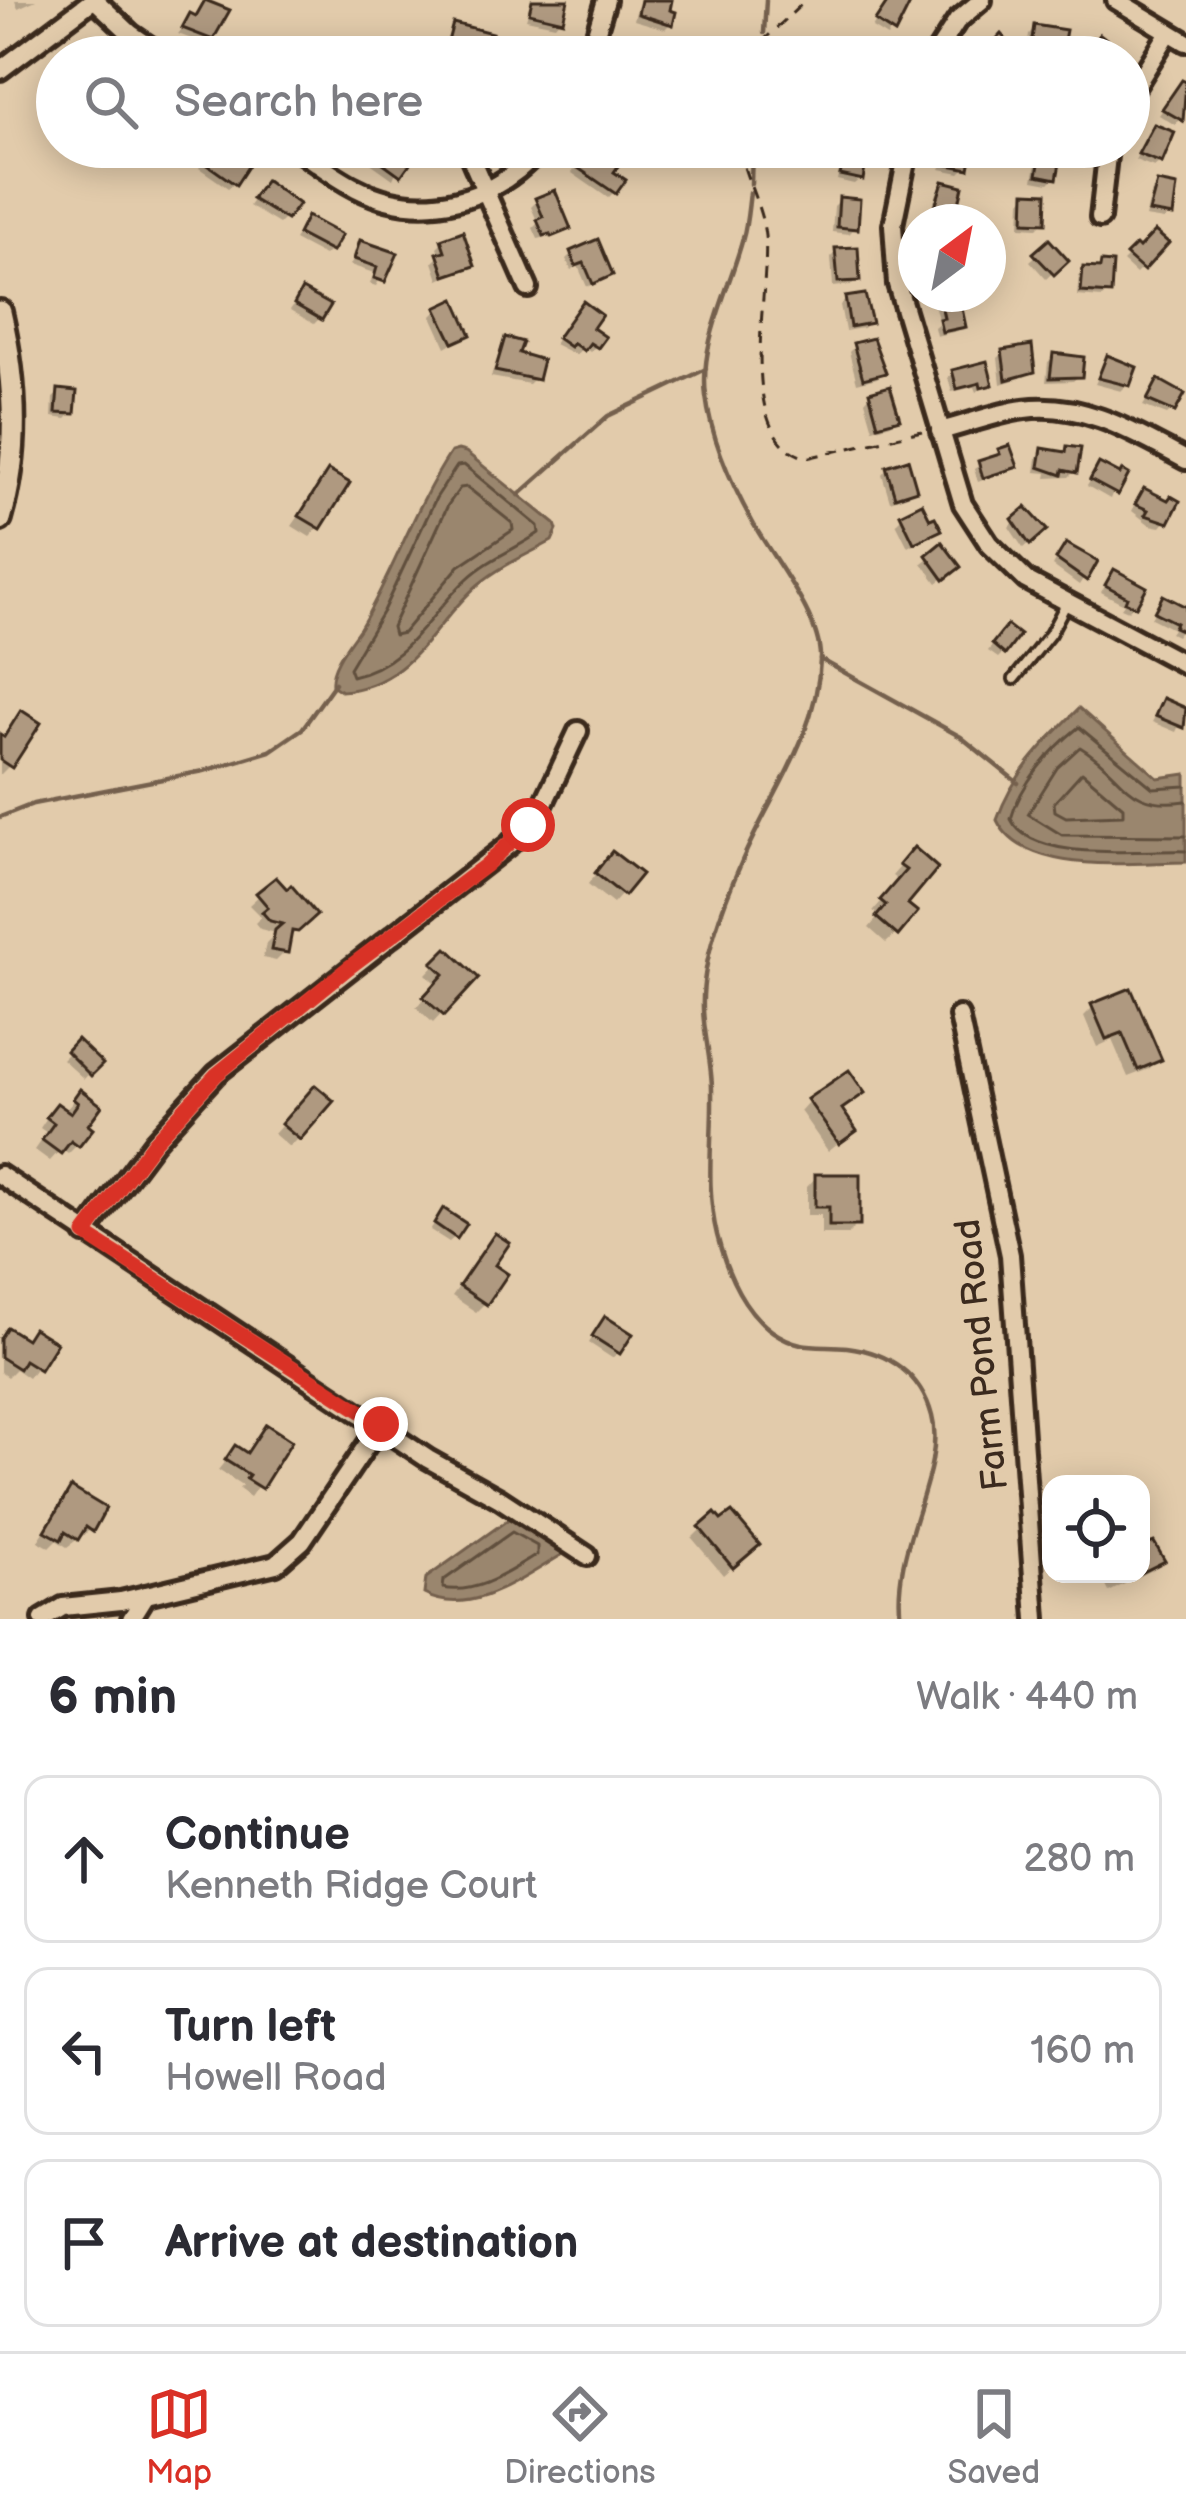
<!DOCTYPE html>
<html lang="en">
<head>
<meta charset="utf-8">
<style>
  :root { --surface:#fff; --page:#f2f2f3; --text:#2b2b33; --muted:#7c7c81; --line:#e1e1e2; --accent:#d93025 }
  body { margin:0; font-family:"Balsamiq Sans",sans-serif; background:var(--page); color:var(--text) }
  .controls { position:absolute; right:36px; bottom:36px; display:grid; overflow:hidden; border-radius:24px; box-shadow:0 6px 30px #0003 }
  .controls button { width:108px; height:108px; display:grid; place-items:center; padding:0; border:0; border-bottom:3px solid var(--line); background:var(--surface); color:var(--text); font:60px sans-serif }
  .compass { position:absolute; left:898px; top:204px; width:108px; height:108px; border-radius:50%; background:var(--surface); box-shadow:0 6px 30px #0003; rotate:32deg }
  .stop { position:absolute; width:36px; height:36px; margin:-27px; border:9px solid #d93025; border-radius:50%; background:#fff }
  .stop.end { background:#d93025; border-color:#fff; box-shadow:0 3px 12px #0008 }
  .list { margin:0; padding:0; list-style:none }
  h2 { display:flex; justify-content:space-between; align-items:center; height:156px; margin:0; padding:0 48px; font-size:51px }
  h2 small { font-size:39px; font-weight:400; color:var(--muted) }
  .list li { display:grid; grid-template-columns:78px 1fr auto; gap:36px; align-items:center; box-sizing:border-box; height:168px; margin:0 24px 24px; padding:0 24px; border:3px solid var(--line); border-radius:24px }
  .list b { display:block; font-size:45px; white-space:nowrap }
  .list p { margin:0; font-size:39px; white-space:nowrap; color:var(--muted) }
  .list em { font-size:39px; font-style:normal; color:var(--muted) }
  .icon { flex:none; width:66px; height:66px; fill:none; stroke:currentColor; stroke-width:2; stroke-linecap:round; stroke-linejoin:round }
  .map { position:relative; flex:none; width:1186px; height:1619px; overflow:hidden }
  .search { position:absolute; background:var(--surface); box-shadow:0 6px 30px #0003; left:36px; right:36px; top:36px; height:132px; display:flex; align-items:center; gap:30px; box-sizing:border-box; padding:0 42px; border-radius:66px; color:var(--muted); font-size:45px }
  .sheet { height:732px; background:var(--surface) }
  nav { display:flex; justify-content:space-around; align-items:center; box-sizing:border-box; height:168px; border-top:3px solid var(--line); background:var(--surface); font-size:33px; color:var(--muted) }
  nav a { display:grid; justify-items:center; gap:6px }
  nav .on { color:var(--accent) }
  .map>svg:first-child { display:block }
  .water { fill:#9a866e; stroke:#74614e; stroke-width:3 }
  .shadow { fill:#0003 }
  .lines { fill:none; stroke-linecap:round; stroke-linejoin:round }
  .shore { stroke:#614f3e; stroke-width:3 }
  .stream { stroke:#74614e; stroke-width:4.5 }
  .building { fill:#af9980; stroke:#3b2a1e; stroke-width:3 }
  .service-casing { stroke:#3b2a1e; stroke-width:16 }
  .minor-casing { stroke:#3b2a1e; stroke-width:26 }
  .tertiary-casing { stroke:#3b2a1e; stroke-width:30 }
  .path { stroke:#3b2a1e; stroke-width:3; stroke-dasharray:12 9; stroke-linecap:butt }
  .service { stroke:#e2cbab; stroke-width:8 }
  .minor { stroke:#e2cbab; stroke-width:16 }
  .tertiary { stroke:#e2cbab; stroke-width:21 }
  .route { stroke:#d93025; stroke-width:15 }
  .labels { text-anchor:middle; stroke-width:9; stroke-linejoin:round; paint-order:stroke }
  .street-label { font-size:36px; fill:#3b2a1e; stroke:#e2cbab }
</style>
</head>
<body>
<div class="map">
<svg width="1186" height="1619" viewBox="0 0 1186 1619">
  <rect width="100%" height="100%" fill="#e2cbab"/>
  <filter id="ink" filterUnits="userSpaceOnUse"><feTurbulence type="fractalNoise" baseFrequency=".00833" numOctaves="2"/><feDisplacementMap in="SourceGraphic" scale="24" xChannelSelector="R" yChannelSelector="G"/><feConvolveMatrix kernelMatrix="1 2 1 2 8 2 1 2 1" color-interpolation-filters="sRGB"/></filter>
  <g filter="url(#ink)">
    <g class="water">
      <path d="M458,450L466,452L555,524L557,530L552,541C527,555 500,566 479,584C433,623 412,686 341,691L332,685C330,666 349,644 360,628C394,571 414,508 451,452Z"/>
      <path d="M1079,708L1158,778L1186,774V862C1132,862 1024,877 997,820C1013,773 1045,742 1079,708Z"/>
      <path d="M513,1516L565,1553C525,1576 470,1619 424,1594L426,1578Z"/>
    </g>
    <g class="shadow">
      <polygon points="15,0 36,0 18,8"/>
      <polygon points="207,0 226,11 211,38 205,44 178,34"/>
      <polygon points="532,0 565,0 560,19 555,25 526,19"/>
      <polygon points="645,0 669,0 670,24 665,29 634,20 637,7"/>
      <polygon points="889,0 906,0 887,37 872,28"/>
      <polygon points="454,26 485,50 479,56 444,50"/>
      <polygon points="1035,28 1060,49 1054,55 1027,51 1029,34"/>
      <polygon points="407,44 420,56 394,57"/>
      <polygon points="874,48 890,53 890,57 868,57"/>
      <polygon points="1182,83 1186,86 1186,110 1175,125 1159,115"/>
      <polygon points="1149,133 1160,162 1154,167 1135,160"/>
      <polygon points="214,147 234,183 228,188 199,168"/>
      <polygon points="380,147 407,147 393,179 369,162"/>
      <polygon points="600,147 614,192 608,198 572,173 580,161 590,158"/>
      <polygon points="950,147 970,147 966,167 960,173 940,169"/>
      <polygon points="1060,147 1054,178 1049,183 1033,180 1039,148"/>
      <polygon points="849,148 860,179 854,184 837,180 843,154"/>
      <polygon points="944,185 953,219 928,221 938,190"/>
      <polygon points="1158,185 1170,214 1164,220 1145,217 1152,191"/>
      <polygon points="260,190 285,218 279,224 249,206"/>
      <polygon points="1026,195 1043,222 1037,228 1020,227 1021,201"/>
      <polygon points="840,200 855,228 849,234 832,232 834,206"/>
      <polygon points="537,201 568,229 562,234 538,239 533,228 538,223 531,207"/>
      <polygon points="307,220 330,250 324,256 294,240"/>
      <polygon points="443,241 471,265 439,280 433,262 440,255 437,247"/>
      <polygon points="361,244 393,255 376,286 370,284 374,273 350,265"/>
      <polygon points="1049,244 1065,261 1046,279 1030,261"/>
      <polygon points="1165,244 1136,274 1123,262 1136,249"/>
      <polygon points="836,251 857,280 851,285 833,287 831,257"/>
      <polygon points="572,253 610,275 587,287 578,266 571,270 566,259"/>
      <polygon points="1102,265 1108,293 1102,298 1077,296 1079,275"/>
      <polygon points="303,292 320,318 314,324 290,310"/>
      <polygon points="940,298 963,326 957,331 936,336 934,327 939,323 934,304"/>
      <polygon points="846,300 869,322 863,328 845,331 840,305"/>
      <polygon points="438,310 468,334 446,347 432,316"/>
      <polygon points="578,310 596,346 590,352 583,347 576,355 554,344"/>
      <polygon points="506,340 535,378 529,384 491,377 501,346"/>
      <polygon points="855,346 883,372 877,378 857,383 849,352"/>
      <polygon points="1004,352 1030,369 1004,373 1005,379 1027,376 1001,384 998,358"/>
      <polygon points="1054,357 1079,376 1073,381 1046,382 1048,362"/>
      <polygon points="1107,359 1127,385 1121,391 1095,384"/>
      <polygon points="954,373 990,384 976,392 974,387 952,392 948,378"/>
      <polygon points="1153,389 1173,410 1167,415 1143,406"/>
      <polygon points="59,393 72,413 66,419 52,417 53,398"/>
      <polygon points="870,395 896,418 891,424 873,429 865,401"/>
      <polygon points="1068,449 1075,471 1069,477 1046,478 1047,473 1035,472 1037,457 1043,452 1063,454"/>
      <polygon points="1000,451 1014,467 978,482 974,469"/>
      <polygon points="1099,467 1119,477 1110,499 1087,486"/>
      <polygon points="887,468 914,489 908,495 890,501 882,474"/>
      <polygon points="328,474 319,527 310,537 292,526"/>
      <polygon points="1139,497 1167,503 1166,521 1161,527 1150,525 1132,511"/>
      <polygon points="1026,511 1043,530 1023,548 1009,527"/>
      <polygon points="902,517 938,529 908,547 896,523"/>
      <polygon points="942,547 951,572 937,583 922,563"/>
      <polygon points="1061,552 1094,562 1079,585 1053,566"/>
      <polygon points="1114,573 1133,606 1128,611 1121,608 1124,604 1101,592"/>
      <polygon points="1163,599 1186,610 1186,623 1176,636 1170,633 1173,629 1151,618"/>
      <polygon points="1001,634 1003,653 998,658 988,651"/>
      <polygon points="1164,701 1186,711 1176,732 1152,722"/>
      <polygon points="22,714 9,766 0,775 0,738"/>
      <polygon points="914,851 896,934 886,943 869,928 879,916 873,911 899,881 892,876"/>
      <polygon points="603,864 622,894 613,904 588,884"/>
      <polygon points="275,881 313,915 288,939 285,952 276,961 263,958 266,943 276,933 260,929 255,923 261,917 249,905"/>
      <polygon points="447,952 475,978 433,1023 416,1007 437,985 426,974"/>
      <polygon points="1093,1007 1158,1059 1149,1069 1128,1077 1112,1040 1097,1047 1084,1016"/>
      <polygon points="77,1044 98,1064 84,1079 62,1059"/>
      <polygon points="81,1093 77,1145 68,1154 61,1149 50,1161 35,1150 47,1133 40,1128 48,1116 64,1112"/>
      <polygon points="306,1098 298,1138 289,1147 274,1134"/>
      <polygon points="809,1101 839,1111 853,1131 828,1151 800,1111"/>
      <polygon points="816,1177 857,1225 848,1234 821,1234 821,1215 807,1215 807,1187"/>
      <polygon points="438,1218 455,1237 449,1242 430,1230"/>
      <polygon points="495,1237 485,1303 476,1312 452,1296"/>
      <polygon points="600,1325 618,1353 612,1358 589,1343"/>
      <polygon points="0,1338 24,1341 53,1344 28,1378 15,1369 7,1377 0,1372"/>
      <polygon points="266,1428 288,1442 250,1497 239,1489 242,1485 218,1470 235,1449 245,1455"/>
      <polygon points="71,1491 90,1530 67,1547 56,1540 49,1547 38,1541"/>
      <polygon points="701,1529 747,1554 723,1575 692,1538"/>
      <polygon points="1141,1552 1161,1560 1152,1570 1109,1592 1100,1574 1141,1574"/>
    </g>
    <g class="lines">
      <g class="shore">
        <path d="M457,466L464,465L538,526L539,533C516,549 488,559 467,579C429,614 407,665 352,676L349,668L383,611L436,498Z"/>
        <polygon points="467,487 512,523 513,530 459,566 403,633 394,635 392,627 448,505 460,488"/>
        <polygon points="1082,772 1123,807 1123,815 1066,817 1055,811 1054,803"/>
        <path d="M1186,786L1153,788L1079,727C1050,750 1021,783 1011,819C1032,864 1143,849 1186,851"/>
        <path d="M1186,801C1124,810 1126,774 1080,747L1057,768L1028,814L1062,835L1186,836"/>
        <path d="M512,1532L537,1546V1555C508,1572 477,1595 443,1588L444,1580Z"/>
      </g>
      <g class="stream">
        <polyline points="764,33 766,0"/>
        <polyline points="762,57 763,42"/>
        <polyline points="751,184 752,147"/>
        <path d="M750,193C748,208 747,224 743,238C730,288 699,343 706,396C711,438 733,487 753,523C774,561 822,618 820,660C817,737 771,793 742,861C723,904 701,961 703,1009C704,1036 712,1063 712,1090C713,1140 705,1186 717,1235C728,1279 752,1333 801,1344C816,1347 832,1345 847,1347C888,1352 921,1374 932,1416C947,1471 890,1548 901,1619"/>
        <polyline points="519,495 608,416 706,369"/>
        <polyline points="820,659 961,737 1018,783"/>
        <polyline points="0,817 33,804 204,771 270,751 302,729 335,683"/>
      </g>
    </g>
    <g class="building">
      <polygon points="205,0 230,10 213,40 182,28 190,13 196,16"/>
      <polygon points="532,0 568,0 563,21 529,13"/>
      <polygon points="641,0 672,0 670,10 676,12 673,25 638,14"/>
      <polygon points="889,0 912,0 895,34 875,21"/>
      <polygon points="453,23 492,33 487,51 447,45"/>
      <polygon points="1034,25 1066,30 1062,51 1031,46"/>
      <polygon points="1001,34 1017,52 1011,57 980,57"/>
      <polygon points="1100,34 1124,53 1121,57 1087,55"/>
      <polygon points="638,35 671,47 668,57 656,53 655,57 630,57"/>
      <polygon points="1182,80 1186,82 1183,121 1162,109"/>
      <polygon points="1154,124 1175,132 1162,163 1138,154"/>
      <polygon points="212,147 223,147 249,165 236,185 202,161"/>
      <polygon points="378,147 411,147 404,156 411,162 401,176 372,155"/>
      <polygon points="596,147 605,147 623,159 614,172 626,180 616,194 575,166 585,152 590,155"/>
      <polygon points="847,147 868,150 863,180 840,175"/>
      <polygon points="953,147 973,147 969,169 944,164 947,150 952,151"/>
      <polygon points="1042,147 1063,147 1057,179 1037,175"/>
      <polygon points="266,180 299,204 287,220 252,199"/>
      <polygon points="943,181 963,186 955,221 932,216"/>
      <polygon points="1157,182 1177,186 1173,216 1149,212"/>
      <polygon points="555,190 571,229 551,237 550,234 544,236 537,220 543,217 535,198"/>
      <polygon points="1025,192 1047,193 1046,223 1024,222"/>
      <polygon points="839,197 860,199 858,229 837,227"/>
      <polygon points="307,216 342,235 332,252 298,234"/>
      <polygon points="463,231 475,266 445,276 437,253 445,251 441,239"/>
      <polygon points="1155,231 1169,243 1144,271 1126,255 1136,245 1139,248"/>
      <polygon points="598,239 613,275 593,284 584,263 576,266 570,251"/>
      <polygon points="1049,239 1069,261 1054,275 1033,253"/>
      <polygon points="360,240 398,253 385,282 374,278 377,267 354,259"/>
      <polygon points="858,247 860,281 838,282 835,248"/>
      <polygon points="1101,262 1113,263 1111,294 1081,292 1083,267 1100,268"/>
      <polygon points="302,289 331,305 322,320 294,304"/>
      <polygon points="865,294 872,323 850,327 845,297"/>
      <polygon points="959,294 966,327 942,332 939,319 944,318 939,295"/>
      <polygon points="455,299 471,335 453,343 436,308"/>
      <polygon points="583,301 602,315 593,328 606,337 598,348 590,343 584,351 573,343 570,347 557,338"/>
      <polygon points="505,337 523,342 519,353 543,360 538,380 495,371"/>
      <polygon points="873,338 886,373 863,379 853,343"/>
      <polygon points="1032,345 1035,372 1006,380 1002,350"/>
      <polygon points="1053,353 1084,357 1082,377 1050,378"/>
      <polygon points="1107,355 1137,367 1130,386 1098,378"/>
      <polygon points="987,361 993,385 981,388 980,383 957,389 952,370"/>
      <polygon points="1158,379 1185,394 1175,412 1147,400"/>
      <polygon points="890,386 900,419 878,425 869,392"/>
      <polygon points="58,389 77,391 75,414 56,413"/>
      <polygon points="1010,445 1018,467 983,478 978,461 1000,454 998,449"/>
      <polygon points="1067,446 1081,448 1077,473 1063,470 1062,475 1039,467 1042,448 1066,452"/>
      <polygon points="908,459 917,490 895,497 886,466"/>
      <polygon points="1099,463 1120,474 1122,470 1129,474 1118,495 1090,480"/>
      <polygon points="328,470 350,483 321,529 299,516"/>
      <polygon points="1144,488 1168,500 1171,496 1180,501 1169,523 1145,515 1148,510 1135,504"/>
      <polygon points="922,503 930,519 935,517 942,530 914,543 900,514"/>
      <polygon points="1026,507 1047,530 1030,545 1012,519"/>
      <polygon points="942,542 961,567 944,580 926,555"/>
      <polygon points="1066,543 1098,561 1087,581 1056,559"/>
      <polygon points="1114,569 1147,587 1136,607 1125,602 1127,597 1105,585"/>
      <polygon points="1163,595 1186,607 1185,632 1174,627 1176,623 1154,612"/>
      <polygon points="1007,625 1020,635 1005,655 992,644"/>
      <polygon points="1163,698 1186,708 1184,728 1155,716"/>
      <polygon points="21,710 41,723 12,768 0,760 0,734 4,737"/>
      <polygon points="914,847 938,868 908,904 918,912 898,936 876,917 886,905 880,900 906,870 899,865"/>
      <polygon points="612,851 642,874 624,896 595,873"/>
      <polygon points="276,877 287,889 291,885 317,915 298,932 292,931 288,953 271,950 275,930 282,924 270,921 262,912 268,907 256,893"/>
      <polygon points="447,948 479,978 444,1016 423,997 444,974 432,963"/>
      <polygon points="1131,988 1162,1060 1138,1070 1122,1033 1106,1039 1091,1004"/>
      <polygon points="77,1039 103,1064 91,1076 66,1051"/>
      <polygon points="849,1070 865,1093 842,1109 857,1131 839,1144 807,1099"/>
      <polygon points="315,1085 334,1101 300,1140 281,1124"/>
      <polygon points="80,1089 102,1106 88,1125 93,1129 79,1147 71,1141 61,1154 42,1140 54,1123 46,1117 57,1103 71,1113 78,1103 73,1099"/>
      <polygon points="815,1174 860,1174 860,1226 829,1226 829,1207 815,1207"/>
      <polygon points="443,1208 467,1224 457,1239 434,1223"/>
      <polygon points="495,1233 510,1243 495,1265 508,1274 487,1305 459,1286"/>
      <polygon points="605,1316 633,1334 620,1354 592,1336"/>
      <polygon points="7,1327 26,1339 33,1328 57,1343 40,1370 24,1360 19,1369 0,1357 0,1338"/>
      <polygon points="266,1424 292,1441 262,1489 246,1479 249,1475 225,1460 235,1445 247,1453"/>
      <polygon points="71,1487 106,1508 93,1532 86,1527 78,1540 65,1532 61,1540 45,1531"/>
      <polygon points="732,1512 760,1545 733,1568 699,1527 715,1513 721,1520"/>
      <polygon points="1154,1542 1165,1561 1141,1573 1141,1547"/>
    </g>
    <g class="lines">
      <defs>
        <polyline id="service" points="1014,679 1050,634 1066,604"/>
        <g id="minor">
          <polyline points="95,0 131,34 165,57"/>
          <polyline points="1116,0 1186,42"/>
          <polyline points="589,57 606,0"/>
          <polyline points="934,57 957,21 982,0"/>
          <polyline points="0,70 93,0"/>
          <polyline points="1129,97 1169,32"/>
          <path d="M293,147C314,161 334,177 356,188C422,222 495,201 542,147"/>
          <polyline points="466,147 528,288"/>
          <polyline points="909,147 893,225 897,284 963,504 989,544 1026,580 1186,665"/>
          <polyline points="1100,218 1108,147"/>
          <path d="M940,431C968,424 995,413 1024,409C1084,401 1135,433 1186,460"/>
          <polyline points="959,1016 1010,1255 1036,1619"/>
          <polyline points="0,1175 428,1459 500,1499 587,1556"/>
          <polyline points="85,1234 154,1142 216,1074 510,844 543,805 578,731"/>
          <polyline points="43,1619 63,1607 121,1601 276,1564 302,1541 381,1424"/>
          <polyline points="131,1619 146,1595"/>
        </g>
        <path id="tertiary" d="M0,312C16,381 20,450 0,519"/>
      </defs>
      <use href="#service" class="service-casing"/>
      <use href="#minor" class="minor-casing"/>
      <use href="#tertiary" class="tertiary-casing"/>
      <g class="path">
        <polyline points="746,57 806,0"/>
        <path d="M739,147C744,177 762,206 765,236C771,290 732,438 807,458L922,431"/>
      </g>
      <use href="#service" class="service"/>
      <use href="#minor" class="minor"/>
      <use href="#tertiary" class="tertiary"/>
    </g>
  </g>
  <g class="lines" filter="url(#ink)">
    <polyline class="route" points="381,1424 85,1234 154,1142 216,1075 348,968 486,865 528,825"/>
  </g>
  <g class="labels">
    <g class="street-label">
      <text transform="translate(980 1355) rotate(-96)" y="13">Farm Pond Road</text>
    </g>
  </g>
</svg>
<div class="controls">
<button><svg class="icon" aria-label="locate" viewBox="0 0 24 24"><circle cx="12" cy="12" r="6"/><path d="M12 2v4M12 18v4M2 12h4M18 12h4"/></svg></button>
</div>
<svg class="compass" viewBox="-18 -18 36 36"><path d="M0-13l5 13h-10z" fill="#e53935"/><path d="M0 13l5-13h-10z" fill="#7c7c81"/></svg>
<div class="stop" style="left:528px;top:825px"></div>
<div class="stop end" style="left:381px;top:1424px"></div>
<div class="search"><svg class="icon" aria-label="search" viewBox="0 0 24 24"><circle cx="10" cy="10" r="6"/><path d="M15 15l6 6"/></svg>Search here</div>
</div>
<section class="sheet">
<h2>6 min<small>Walk · 440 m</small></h2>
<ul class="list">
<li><svg class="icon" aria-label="ahead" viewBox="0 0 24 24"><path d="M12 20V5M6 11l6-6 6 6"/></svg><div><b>Continue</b><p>Kenneth Ridge Court</p></div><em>280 m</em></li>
<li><svg class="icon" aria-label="left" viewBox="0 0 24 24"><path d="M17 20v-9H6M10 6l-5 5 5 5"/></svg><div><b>Turn left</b><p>Howell Road</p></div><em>160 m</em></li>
<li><svg class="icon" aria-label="arrive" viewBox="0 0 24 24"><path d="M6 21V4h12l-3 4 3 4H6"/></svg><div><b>Arrive at destination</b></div></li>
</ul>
</section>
<nav>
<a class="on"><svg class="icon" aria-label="map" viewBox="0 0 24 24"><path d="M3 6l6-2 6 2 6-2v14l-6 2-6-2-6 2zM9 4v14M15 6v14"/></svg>Map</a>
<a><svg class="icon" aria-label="directions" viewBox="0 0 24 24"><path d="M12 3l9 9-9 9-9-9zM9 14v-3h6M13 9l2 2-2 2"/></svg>Directions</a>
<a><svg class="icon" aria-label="saved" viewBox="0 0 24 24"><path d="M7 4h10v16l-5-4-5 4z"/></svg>Saved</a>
</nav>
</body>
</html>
